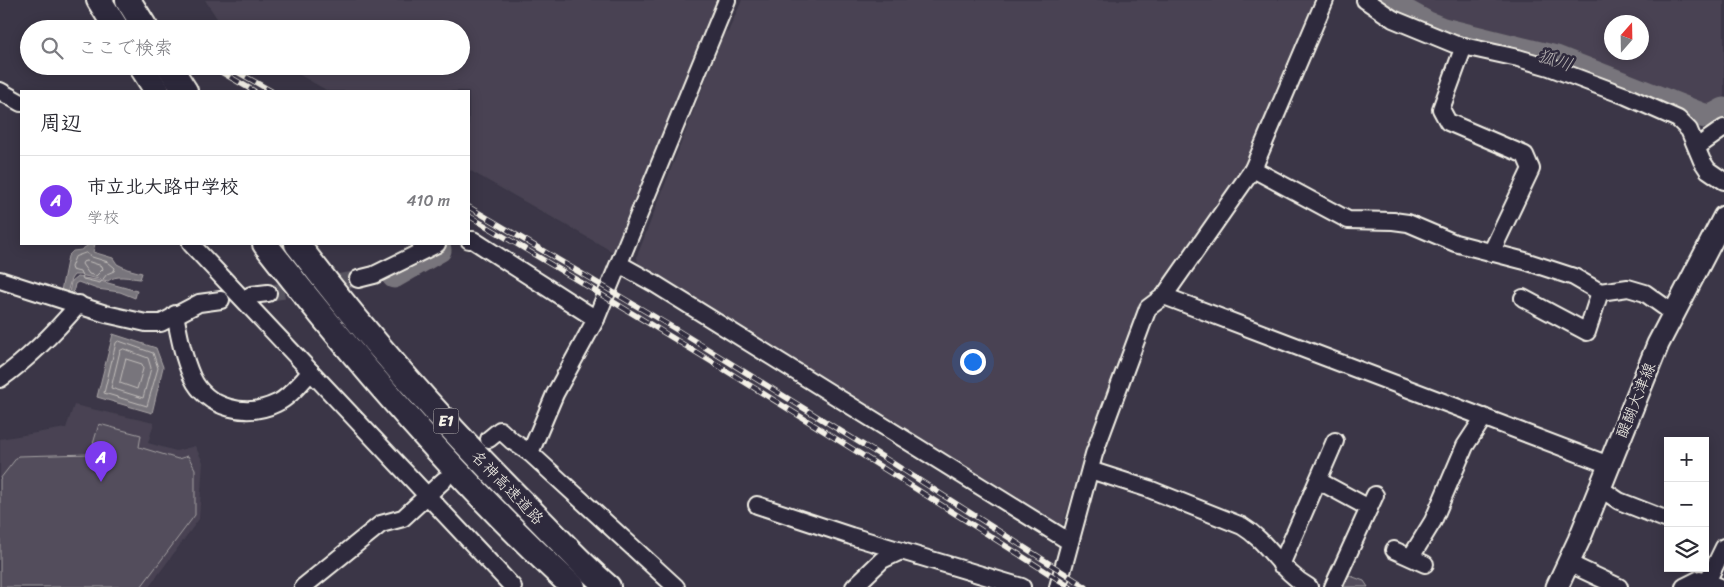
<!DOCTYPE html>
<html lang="ja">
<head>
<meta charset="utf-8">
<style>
  :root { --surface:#fff; --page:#f2f2f3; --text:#2b2b33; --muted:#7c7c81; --line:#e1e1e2; --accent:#7c3aed }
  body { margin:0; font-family:Sriracha,"Klee One",sans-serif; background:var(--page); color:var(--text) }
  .controls { position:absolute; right:15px; bottom:15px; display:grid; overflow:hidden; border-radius:0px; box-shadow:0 2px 12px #0003 }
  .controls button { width:45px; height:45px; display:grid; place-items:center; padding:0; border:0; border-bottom:1px solid var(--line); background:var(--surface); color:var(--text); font:25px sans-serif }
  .compass { position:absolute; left:1604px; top:15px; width:45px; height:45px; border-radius:50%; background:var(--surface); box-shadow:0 2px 12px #0003; rotate:20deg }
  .you { position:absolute; left:972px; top:361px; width:18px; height:18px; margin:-12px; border:4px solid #fff; border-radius:50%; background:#1a73e8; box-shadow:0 0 0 8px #1a73e833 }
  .badge { display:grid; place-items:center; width:32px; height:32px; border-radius:50%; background:var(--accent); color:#fff; font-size:16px; font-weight:700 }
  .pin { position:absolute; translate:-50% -41px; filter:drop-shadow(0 1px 2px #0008) }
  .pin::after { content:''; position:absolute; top:26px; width:18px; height:15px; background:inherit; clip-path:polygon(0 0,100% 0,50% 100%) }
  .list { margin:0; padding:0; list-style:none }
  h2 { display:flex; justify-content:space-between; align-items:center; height:65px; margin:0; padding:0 20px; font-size:21px }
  h2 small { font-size:16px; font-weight:400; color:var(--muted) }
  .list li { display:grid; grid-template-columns:32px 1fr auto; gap:15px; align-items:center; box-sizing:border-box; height:90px; padding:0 20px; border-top:1px solid var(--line) }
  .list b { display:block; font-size:19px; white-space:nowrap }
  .list p { margin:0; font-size:16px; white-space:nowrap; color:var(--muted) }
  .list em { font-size:16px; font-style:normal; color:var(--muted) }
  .icon { flex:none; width:28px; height:28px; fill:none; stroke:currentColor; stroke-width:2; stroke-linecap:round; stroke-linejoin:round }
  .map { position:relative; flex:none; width:1724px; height:587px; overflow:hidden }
  .search { position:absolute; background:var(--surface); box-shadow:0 2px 12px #0003; left:20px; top:20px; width:450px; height:55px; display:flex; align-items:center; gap:12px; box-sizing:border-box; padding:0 18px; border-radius:28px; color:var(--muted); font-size:19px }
  .panel { position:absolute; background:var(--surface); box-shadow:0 2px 12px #0003; left:20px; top:90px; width:450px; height:155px; border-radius:0px }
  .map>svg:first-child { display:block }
  .built { fill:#484352; fill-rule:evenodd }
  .green { fill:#534e5c; stroke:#a4a0a2 }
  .water { fill:#78747b; stroke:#aaa6a7 }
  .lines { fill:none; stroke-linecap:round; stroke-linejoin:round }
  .shore { stroke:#c2bfbc; stroke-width:1 }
  .river { stroke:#78747b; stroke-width:25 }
  .minor-tunnel { stroke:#57525f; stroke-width:16; stroke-dasharray:16 8; stroke-linecap:butt }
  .minor-casing { stroke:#f4f1e8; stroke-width:20 }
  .major-casing { stroke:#f4f1e8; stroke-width:25 }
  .highway-casing { stroke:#f4f1e8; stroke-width:28 }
  .minor { stroke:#2f2a3d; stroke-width:16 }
  .major { stroke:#2f2a3d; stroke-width:21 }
  .highway { stroke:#2f2a3d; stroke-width:24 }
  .rail-casing { stroke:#f4f1e8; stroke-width:5.5 }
  .rail { stroke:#2f2a3d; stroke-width:4; stroke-dasharray:11; stroke-linecap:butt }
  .labels { text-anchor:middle; stroke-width:5; stroke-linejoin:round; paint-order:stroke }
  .shield { fill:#2f2a3d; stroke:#b9b5b5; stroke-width:1 }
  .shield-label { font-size:15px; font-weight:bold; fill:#f4f1e8 }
  .street-label { font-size:16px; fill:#f4f1e8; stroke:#2f2a3d }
  .water-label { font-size:18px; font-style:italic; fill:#b6b2b2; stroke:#2f2a3d }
</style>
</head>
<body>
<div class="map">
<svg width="1724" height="587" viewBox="0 0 1724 587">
  <rect width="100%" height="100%" fill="#3b3647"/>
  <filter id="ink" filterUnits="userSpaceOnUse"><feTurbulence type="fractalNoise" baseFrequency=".02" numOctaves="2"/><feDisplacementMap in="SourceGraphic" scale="10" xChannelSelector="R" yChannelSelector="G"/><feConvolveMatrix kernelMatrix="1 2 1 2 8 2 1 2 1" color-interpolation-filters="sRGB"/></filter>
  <g filter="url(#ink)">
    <g class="built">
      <polygon points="205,0 718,0 615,253 469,170 469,91 328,91 284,66 461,66 461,29 224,29"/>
      <polygon points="742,0 1317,0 1248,162 1170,277 1142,301 1091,433 1063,524 1052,526 639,269 637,256 724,33 728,32"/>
      <path d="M1401,0H1724V102L1721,107L1710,109L1621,74L1546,48L1476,31L1427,14ZM1642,22V52H1612V22Z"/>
      <polygon points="74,405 154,423 148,443 176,451 195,446 203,462 199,519 149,587 0,587 0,439 66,428"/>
    </g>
    <g class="green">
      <polygon points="99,424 141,435 139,447 178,459 188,456 195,469 195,515 141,587 0,587 0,479 18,456 90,454"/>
      <polygon points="1348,575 1364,581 1368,587 1341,587"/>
    </g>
    <g class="water">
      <path d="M90,244H95L93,252L113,258L117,264L127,269L142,273L140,279C129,278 116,274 108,281L80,275H74L71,279L67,293L61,291L68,256L73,251L81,250Z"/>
      <polygon points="77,277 97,280 137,291 135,298 120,292 97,289 78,282 75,284 73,294 69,293 71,282"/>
      <polygon points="113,334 156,348 163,367 152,413 97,397"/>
    </g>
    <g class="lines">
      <g class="shore">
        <polygon points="86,253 92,257 108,262 115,268 114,271 107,274 100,283 83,279 80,272 72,270 71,267 75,257"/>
        <polygon points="87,261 102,266 103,269 96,276 89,274 82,264 83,262"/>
        <polygon points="119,341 153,353 158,368 147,406 104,393 116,343"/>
        <polygon points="124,349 148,358 151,368 143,398 111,388 120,351"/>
        <polygon points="126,359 142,364 143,369 137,389 120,383"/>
      </g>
      <g class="river">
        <polyline points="1385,0 1426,23 1443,30 1556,58 1701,115 1711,117 1724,110"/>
        <polyline points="394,276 439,250"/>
      </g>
      <polyline class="minor-tunnel" points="268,293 358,279"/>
      <defs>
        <g id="minor">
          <polyline points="1365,0 1393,19 1454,44 1518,58 1549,67 1626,96 1678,119 1689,130 1702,161 1708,170 1724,181"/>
          <polyline points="1464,46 1441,109 1448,122 1525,155 1531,169 1491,253"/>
          <polyline points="0,91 21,103"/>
          <polyline points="1697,147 1724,128"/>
          <polyline points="1253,169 1348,220 1393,221 1408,223 1455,243 1525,261 1574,277 1600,292 1628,288 1645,293 1673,313"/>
          <polyline points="469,240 473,240 596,319"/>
          <polyline points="191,244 513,587"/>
          <polyline points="619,264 655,284 1070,542"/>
          <polyline points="358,279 374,275 437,244"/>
          <polyline points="0,280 106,314 146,323 161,323 199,303 221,300"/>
          <polyline points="251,295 268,293"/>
          <polyline points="1164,296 1609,465"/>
          <polyline points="1523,298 1587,332 1600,292"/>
          <path d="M175,314C179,335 183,357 192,377C207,409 247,418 277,403C290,397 301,382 311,372"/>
          <path d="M0,379C30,358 55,332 79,304"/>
          <polyline points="489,439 500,430 512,441 530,453"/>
          <path d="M1090,470L1149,489L1242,526C1269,542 1281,572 1309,587"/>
          <polyline points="1319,481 1369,508"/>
          <polyline points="1600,488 1619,501 1665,519"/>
          <polyline points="757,505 851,536 1022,587"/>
          <polyline points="1394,550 1425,564"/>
          <polyline points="1411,557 1433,521 1465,446 1484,417"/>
          <polyline points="1568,563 1619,587"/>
          <polyline points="1281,565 1335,441"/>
          <polyline points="1707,582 1724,547"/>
          <polyline points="303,587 381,524 403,518 444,480"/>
          <polyline points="676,587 530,453 555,394 596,319 727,0"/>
          <polyline points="854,587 882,560 901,551"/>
          <polyline points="1058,587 1094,454 1148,308 1164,296 1253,169 1325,0"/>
          <polyline points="1333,587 1375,495"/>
          <polyline points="1684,587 1700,579 1720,587"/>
        </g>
        <polyline id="major" points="1557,587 1579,540 1658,344 1724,217"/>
        <g id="highway">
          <polyline points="99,0 117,29"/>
          <polyline points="128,0 146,29"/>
          <polyline points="141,66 157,91"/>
          <polyline points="169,66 185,91"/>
          <path d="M265,244C359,365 460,483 573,587"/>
          <path d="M297,244C368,338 446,426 529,509C555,535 580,563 608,587"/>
        </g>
      </defs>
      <use href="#minor" class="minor-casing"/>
      <use href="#major" class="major-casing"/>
      <use href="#highway" class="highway-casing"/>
      <use href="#minor" class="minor"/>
      <use href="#major" class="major"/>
      <use href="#highway" class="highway"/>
      <defs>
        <g id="rail">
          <polyline points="211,66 254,91"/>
          <polyline points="227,66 271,91"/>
          <polyline points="469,207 672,327 891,462 1086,587"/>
          <path d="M469,216C672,335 872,460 1070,587"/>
        </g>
      </defs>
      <use href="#rail" class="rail-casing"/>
      <use href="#rail" class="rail"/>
    </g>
  </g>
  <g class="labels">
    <rect class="shield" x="433.5" y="408.5" width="25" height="25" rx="4"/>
    <g class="shield-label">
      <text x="446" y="426">E1</text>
    </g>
    <g class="street-label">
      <text transform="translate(1635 400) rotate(-68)" y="6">醍醐大津線</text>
      <text transform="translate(508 487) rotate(46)" y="6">名神高速道路</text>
    </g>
    <g class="water-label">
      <text transform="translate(1555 60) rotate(18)" y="6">狐川</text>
    </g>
  </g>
</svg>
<div class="controls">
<button>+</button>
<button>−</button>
<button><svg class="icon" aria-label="layers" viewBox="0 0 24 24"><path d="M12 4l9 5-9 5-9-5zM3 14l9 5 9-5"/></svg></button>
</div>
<svg class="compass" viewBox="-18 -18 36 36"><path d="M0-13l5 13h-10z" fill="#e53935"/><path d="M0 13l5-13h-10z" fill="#7c7c81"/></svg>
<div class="you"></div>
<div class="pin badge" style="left:101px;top:482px">A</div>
<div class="search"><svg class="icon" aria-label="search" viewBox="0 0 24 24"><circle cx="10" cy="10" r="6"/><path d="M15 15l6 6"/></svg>ここで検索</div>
<section class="panel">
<h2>周辺<small></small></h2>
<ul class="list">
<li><span class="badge">A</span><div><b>市立北大路中学校</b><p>学校</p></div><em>410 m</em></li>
</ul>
</section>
</div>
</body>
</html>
